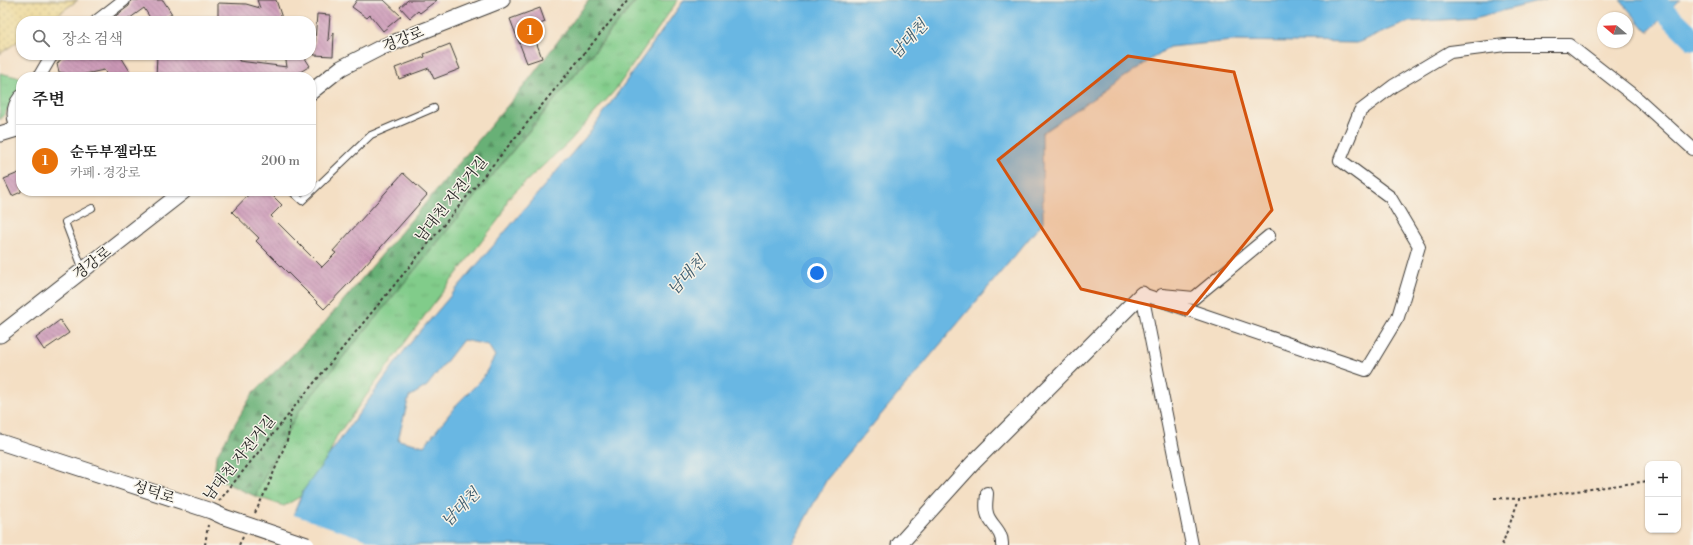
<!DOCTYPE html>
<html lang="ko">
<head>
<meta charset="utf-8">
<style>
  :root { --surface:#fff; --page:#f2f2f2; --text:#222; --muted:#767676; --line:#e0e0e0; --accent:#b5179e }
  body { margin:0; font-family:"Libre Bodoni","Noto Serif KR",serif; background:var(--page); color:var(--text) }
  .controls { position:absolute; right:12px; bottom:12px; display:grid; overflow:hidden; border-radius:8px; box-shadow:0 1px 3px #0004 }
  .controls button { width:36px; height:36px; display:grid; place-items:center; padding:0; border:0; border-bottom:1px solid var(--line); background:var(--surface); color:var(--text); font:20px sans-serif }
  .compass { position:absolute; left:1597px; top:12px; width:36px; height:36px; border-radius:50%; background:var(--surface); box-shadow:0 1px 3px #0004; rotate:289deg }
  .you { position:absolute; left:817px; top:273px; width:14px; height:14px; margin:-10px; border:3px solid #fff; border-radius:50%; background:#1a73e8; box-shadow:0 0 0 6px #1a73e833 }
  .badge { display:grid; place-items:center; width:26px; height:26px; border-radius:50%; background:var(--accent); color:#fff; font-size:13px; font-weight:700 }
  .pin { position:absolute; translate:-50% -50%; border:2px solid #fff; box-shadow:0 1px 4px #0006 }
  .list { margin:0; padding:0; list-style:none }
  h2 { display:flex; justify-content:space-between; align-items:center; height:52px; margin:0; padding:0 16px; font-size:17px }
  h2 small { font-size:13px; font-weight:400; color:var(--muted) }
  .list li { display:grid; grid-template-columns:26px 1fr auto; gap:12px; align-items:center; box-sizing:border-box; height:72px; padding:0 16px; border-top:1px solid var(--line) }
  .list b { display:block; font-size:15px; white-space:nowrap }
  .list p { margin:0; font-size:13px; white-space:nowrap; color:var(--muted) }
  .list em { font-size:13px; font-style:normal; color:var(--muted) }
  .icon { flex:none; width:22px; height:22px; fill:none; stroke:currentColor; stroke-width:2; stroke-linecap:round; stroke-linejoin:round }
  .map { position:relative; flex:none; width:1693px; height:545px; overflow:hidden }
  .search { position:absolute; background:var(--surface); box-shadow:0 1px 3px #0004; left:16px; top:16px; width:300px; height:44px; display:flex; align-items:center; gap:10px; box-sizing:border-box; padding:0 14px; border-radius:16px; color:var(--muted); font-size:15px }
  .panel { position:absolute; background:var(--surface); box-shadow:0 1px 3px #0004; left:16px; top:72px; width:300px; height:124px; border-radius:16px }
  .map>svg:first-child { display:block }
  .grass { fill:url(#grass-tufts); stroke:#4e7453 }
  .forest { fill:url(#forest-firs); stroke:#426649 }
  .sand { fill:url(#sand-dots); stroke:#857b5d }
  .water { fill:#69b7e3; stroke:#426a80; fill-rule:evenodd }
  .pier { fill:#f4dfc4 }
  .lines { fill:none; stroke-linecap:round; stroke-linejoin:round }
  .river { stroke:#69b7e3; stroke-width:22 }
  .building { fill:url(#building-back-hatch) }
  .service-casing { stroke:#3c3935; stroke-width:8 }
  .minor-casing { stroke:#3c3935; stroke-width:14 }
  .tertiary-casing { stroke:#3c3935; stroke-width:17 }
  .path { stroke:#3c3935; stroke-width:2; stroke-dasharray:3 3; stroke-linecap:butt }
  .service { stroke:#fff; stroke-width:6 }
  .minor { stroke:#fff; stroke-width:12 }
  .tertiary { stroke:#fff; stroke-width:15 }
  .tertiary-bridge-casing { stroke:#3c3935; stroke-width:17; stroke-linecap:butt }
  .tertiary-bridge { stroke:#fff; stroke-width:15 }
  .marked { fill:#d4530e; fill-opacity:0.2; stroke:#d4530e; stroke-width:3; stroke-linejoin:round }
  .labels { text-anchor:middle; stroke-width:3; stroke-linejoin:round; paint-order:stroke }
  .street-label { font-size:15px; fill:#1c1c1c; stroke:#f7f3e8 }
  .water-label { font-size:16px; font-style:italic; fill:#3b5a6c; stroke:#f7f3e8 }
</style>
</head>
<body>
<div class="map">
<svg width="1693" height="545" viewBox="0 0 1693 545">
  <defs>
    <pattern id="grass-tufts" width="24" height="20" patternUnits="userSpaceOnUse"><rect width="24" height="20" fill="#81cc8a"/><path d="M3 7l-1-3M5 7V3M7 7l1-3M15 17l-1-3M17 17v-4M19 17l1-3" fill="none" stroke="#6faf76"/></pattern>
    <pattern id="forest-firs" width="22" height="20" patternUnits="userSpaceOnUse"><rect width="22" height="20" fill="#68b076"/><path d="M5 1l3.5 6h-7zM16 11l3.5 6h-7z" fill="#558e60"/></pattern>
    <pattern id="sand-dots" width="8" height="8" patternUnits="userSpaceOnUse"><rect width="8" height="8" fill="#eeda9e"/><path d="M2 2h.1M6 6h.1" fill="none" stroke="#ccba88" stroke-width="1.8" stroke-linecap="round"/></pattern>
    <pattern id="building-back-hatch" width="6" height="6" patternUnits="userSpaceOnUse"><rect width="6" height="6" fill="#cc99b7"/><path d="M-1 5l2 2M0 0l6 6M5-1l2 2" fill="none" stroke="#a57c94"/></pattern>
  </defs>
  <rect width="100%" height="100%" fill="#f7f3e8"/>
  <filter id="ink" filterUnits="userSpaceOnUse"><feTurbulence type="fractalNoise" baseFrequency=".025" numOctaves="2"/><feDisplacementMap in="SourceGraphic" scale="8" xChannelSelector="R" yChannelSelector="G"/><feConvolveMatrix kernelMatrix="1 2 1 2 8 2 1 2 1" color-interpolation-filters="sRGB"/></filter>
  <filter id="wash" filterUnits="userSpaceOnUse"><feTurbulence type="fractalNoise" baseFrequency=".012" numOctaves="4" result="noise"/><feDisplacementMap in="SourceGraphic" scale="16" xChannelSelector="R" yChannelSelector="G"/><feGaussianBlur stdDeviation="0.9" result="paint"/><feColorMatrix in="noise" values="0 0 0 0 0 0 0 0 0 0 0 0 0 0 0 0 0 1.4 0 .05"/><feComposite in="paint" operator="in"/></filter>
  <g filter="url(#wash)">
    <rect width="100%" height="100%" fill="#f4dfc4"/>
    <g class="grass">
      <polygon points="637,0 678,0 616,89 570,141 508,198 502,215 431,307 336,437 321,476 308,492 284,506 255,496 282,442 299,411"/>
      <path d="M0,73L21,78C21,94 9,107 0,120Z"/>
    </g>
    <polygon class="forest" points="589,0 636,0 299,411 282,442 255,496 214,478 216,456 253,393 321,327 524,86"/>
    <polygon class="sand" points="0,0 78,0 48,21 21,21 21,39 0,54"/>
    <g class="water">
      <path d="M684,0H1546L1474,18L1408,22L1357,43L1232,41L1169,47L1042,133L1043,222L827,479L791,545H281L303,491L407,347L590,132ZM463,340L488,345L495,356L482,379L458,403L424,446L398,440L409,397L427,386Z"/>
      <polygon points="1620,0 1680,0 1648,32"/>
    </g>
    <polygon class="pier" points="291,514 382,545 279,545"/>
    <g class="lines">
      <polyline class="river" points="1654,0 1693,39"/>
    </g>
    <g id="blocks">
      <g class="building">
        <polygon points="131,0 163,0 172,14 160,21 152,21 144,8 126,21 109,21 129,6"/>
        <polygon points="257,0 276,0 283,21 218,21 218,3 246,4 260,8"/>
        <polygon points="357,0 384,0 401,16 383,31 370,15 367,18 352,7"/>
        <polygon points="408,0 437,0 420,13 418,11 410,18 400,7"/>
        <polygon points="540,8 545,22 531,28 542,58 527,63 510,19"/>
        <polygon points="317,14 330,15 328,41 334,33 333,56 314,55"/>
        <polygon points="450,44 460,69 434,79 429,68 399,79 395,68 425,57 424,54"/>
        <polygon points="67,55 120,55 131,73 124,77 108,77 104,70 76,76 59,72 57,64 62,58"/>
        <polygon points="157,55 239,55 239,61 287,67 285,55 303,55 310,66 292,77 156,77"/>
        <polygon points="21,172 21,192 12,196 4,179"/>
        <polygon points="403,173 427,195 350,282 324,309 256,241 259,238 232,212 252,191 268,191 282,205 271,216 322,267 336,253 333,251"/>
        <polygon points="60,320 69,333 44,350 36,338"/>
      </g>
    </g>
  </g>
  <g filter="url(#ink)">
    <use href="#blocks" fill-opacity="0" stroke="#3c3935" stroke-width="1"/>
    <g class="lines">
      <defs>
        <g id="service">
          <polyline points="291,191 302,201 371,135 434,108"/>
          <polyline points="83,270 65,222 92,208"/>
        </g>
        <g id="minor">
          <polyline points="97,21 124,0"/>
          <polyline points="39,77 50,58 53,55"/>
          <polyline points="1142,294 1366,370 1398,317 1419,246 1390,197 1340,160 1360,111 1393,86 1450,52 1505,45 1569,45 1638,99 1693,149"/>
          <polyline points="1142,294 1192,545"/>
          <polyline points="1162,295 1194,298 1269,236"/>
          <path d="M987,493C987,498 985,507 987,513C989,524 1003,530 1002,545"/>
        </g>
        <g id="tertiary">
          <polyline points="311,92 341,68 380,48 502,0"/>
          <path d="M21,98C13,108 13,120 21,129"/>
          <polyline points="0,134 20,128"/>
          <polyline points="0,335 184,191"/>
          <polyline points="0,442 211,511 224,517"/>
          <polyline points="899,545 973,463 1142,294"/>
        </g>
      </defs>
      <use href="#service" class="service-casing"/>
      <use href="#minor" class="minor-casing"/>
      <use href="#tertiary" class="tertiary-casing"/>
      <g class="path">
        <polyline points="1494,498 1519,499 1648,481"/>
        <polyline points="219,501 290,413"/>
        <polyline points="255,513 268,486 288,438 291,411 628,0"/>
        <polyline points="205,545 208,525"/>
        <polyline points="239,545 243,537"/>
        <polyline points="1502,545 1519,499"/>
      </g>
      <use href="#service" class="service"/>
      <use href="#minor" class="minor"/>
      <use href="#tertiary" class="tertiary"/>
      <defs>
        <polyline id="tertiary-bridge" points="224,517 307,545"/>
      </defs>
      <use href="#tertiary-bridge" class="tertiary-bridge-casing"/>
      <use href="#tertiary-bridge" class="tertiary-bridge"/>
    </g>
  </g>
  <path class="marked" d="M1128,56L1234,72L1272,210L1187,314L1081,289L998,160Z"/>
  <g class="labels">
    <g class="street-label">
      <text transform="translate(403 39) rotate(-22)" y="5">경강로</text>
      <text transform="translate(451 199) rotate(-51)" y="5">남대천 자전거길</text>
      <text transform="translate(92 263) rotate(-38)" y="5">경강로</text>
      <text transform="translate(239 458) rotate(-51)" y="5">남대천 자전거길</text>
      <text transform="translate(154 492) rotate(18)" y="5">성덕로</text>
    </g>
    <g class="water-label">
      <text transform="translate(908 39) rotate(-47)" y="6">남대천</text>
      <text transform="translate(686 275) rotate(-47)" y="6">남대천</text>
      <text transform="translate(460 507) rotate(-45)" y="6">남대천</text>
    </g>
  </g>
</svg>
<div class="controls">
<button>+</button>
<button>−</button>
</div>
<svg class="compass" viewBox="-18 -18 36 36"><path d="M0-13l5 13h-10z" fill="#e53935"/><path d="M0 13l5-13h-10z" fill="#767676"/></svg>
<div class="you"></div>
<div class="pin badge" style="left:530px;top:31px;background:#e8710a">1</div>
<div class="search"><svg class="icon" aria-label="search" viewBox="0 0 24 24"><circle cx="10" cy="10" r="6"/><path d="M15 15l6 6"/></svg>장소 검색</div>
<section class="panel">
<h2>주변<small></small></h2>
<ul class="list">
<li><span class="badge" style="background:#e8710a">1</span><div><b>순두부젤라또</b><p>카페 · 경강로</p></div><em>200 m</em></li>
</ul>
</section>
</div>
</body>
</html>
